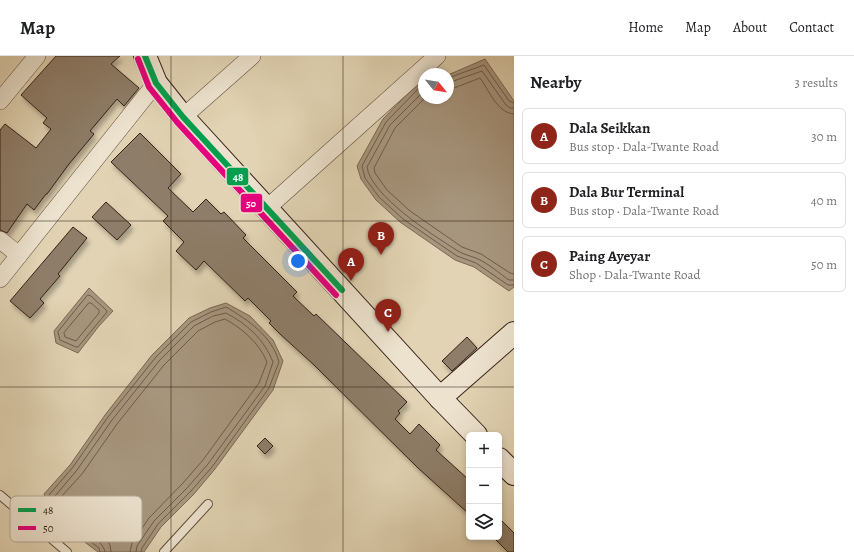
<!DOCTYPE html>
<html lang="en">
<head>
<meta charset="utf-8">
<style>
  :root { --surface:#fff; --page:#f6f6f6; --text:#202124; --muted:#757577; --line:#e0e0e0; --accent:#8f2418 }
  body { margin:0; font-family:Alegreya,serif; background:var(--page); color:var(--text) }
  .controls { position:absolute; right:12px; bottom:12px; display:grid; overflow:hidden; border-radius:6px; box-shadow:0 2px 6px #0003 }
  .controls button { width:36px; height:36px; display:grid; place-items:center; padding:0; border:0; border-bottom:1px solid var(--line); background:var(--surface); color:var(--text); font:20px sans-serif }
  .compass { position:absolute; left:418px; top:12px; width:36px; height:36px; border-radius:50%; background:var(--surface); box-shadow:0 2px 6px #0003; rotate:120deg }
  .you { position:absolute; left:298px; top:205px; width:14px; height:14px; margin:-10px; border:3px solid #fff; border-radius:50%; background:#1a73e8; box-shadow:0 0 0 6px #1a73e833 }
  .badge { display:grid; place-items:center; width:26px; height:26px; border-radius:50%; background:var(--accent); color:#fff; font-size:13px; font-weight:700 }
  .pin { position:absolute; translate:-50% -33px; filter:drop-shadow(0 1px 2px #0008) }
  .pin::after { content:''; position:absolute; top:21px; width:14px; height:12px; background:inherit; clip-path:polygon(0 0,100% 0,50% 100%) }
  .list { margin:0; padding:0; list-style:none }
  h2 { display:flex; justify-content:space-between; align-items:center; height:52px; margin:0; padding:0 16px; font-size:17px }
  h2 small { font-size:13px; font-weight:400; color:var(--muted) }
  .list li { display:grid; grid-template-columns:26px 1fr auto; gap:12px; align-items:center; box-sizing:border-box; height:56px; margin:0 8px 8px; padding:0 8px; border:1px solid var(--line); border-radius:6px }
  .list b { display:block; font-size:15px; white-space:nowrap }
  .list p { margin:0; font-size:13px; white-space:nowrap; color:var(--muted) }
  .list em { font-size:13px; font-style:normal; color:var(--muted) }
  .icon { flex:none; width:22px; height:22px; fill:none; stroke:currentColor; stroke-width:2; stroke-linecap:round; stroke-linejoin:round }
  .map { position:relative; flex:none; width:514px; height:496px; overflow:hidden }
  header { display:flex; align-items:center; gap:24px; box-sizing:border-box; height:56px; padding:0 20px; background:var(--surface); border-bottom:1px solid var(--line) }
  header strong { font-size:19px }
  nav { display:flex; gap:22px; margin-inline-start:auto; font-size:14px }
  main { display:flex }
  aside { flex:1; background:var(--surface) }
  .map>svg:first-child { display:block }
  .water { fill:#a7967e; stroke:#796755 }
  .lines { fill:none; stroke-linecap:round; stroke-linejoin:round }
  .shore { stroke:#6e5b4a; stroke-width:1 }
  .building { fill:#8e7d68; stroke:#352017; filter:url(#shadow) }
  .lane-casing { stroke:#604d3e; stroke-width:10 }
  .street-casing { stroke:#604d3e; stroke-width:18 }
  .secondary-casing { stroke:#352017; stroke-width:24 }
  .lane { stroke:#ece2ce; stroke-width:8 }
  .street { stroke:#ece2ce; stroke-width:17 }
  .secondary { stroke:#ece2ce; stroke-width:22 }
  .bus-1-casing { stroke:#ece2ce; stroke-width:9 }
  .bus-2-casing { stroke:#ece2ce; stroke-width:9 }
  .bus-1 { stroke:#039f4e; stroke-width:6 }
  .bus-2 { stroke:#e5007d; stroke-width:6 }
  .grid { fill:none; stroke:#352017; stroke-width:1; stroke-opacity:0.55 }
  .key { fill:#ece2ce; stroke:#b5a897; stroke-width:1 }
  .key-label { font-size:11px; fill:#352017 }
  .line-badge { stroke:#ece2ce; stroke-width:1.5 }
  .badge-label { font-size:11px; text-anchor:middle; font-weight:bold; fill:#fff }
</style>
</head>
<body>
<header>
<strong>Map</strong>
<nav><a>Home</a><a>Map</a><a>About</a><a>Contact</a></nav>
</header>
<main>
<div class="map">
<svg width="514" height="496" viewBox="0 0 514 496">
  <defs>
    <filter id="shadow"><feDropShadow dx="2.5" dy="4.5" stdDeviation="2" flood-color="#0004"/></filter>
  </defs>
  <rect width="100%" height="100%" fill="#e1d3b3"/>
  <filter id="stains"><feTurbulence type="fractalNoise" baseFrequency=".005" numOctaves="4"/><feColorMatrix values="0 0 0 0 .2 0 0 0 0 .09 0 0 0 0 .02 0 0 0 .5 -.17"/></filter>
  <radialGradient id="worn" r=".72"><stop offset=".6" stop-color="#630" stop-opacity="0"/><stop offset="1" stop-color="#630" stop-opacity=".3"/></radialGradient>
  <g class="water">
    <polygon points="485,3 514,45 514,231 509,235 474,211 455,204 400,166 376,144 361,123 357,110 383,63 417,28 424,26 424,42 448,42 448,19"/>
    <polygon points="89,232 113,255 99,270 78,297 56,287 54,275"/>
    <polygon points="226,247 250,260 273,284 283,305 273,334 215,413 194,438 161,471 144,496 98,496 78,481 48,451 44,438 70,409 105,359 152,299 189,262 210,252"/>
  </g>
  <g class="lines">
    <g class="shore">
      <polyline points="448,22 484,9 509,45 514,47"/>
      <polyline points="448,27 482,15 506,49 510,52 514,52"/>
      <polyline points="424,30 419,32 386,66 362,110 365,122 379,141 403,163 457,200 476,207 508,229 514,229"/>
      <path d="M448,33L454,32L480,22C489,34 497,57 514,58"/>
      <path d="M424,35L390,69L367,111C371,140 434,180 458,195C464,199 472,200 478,203C489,208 499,217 509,224H514"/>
      <polyline points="425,42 395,72 374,112 375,117 387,134 410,155 462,191 481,198 510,217 514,218"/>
      <polygon points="88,239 91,240 106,254 107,256 78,291 76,291 60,284 58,276"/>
      <polygon points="89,247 91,247 99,254 99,257 76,285 65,281 64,277"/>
      <path d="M100,496L99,492L81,478L52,449L49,439L73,411L108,361L156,301L191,266L211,256L226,251C248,264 272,280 279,306L269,332L212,411L191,435L158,468L142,492L141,496"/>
      <path d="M105,496C104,481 57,459 55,440L77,414L112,364L159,305L194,270L213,260L226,257C247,268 264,283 273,306L265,330L208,408L187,432L154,465L137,490L136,496"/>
      <path d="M111,496L110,489L107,484L88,469L62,444L61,441L82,418L117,368L164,309L198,275L215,266L225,263C243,273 259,287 267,306L259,327L203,404L183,427L149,462L132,487L130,496"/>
    </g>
  </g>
  <g class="building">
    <polygon points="56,0 120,0 111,8 139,32 124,50 117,43 90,75 94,78 69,108 47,138 46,138 34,154 27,148 7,177 0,174 0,74 5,68 36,92 51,73 43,67 47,62 21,39"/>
    <polygon points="140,77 181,118 168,132 193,156 206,143 221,158 224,156 246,179 243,182 297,236 293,240 314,260 316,258 407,346 398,355 400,357 395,363 410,378 419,368 440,389 436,394 469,424 469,458 418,412 314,309 280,278 269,267 271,265 248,242 245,245 204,205 196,214 176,195 184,186 163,165 168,160 111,106"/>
    <polygon points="106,146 131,169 117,184 92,161"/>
    <polygon points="73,171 87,182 58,218 60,220 40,243 44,247 30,262 10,245"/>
    <polygon points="467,281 477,292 452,315 442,305"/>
    <polygon points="265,382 273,390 265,398 257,390"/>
    <polygon points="499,462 514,477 514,496 508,496 493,481 499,481"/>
  </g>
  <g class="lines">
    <defs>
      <g id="lane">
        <polyline points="0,439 67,496"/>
        <polyline points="164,496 208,448"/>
      </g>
      <g id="street">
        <polyline points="0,45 37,0"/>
        <polyline points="183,61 252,0"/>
        <polyline points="266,153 437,0"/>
        <polyline points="0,184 19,199"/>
        <polyline points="0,223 156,27"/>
      </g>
      <g id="secondary">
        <polyline points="145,0 156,27 183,61 440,342 476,379"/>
        <polyline points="440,342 514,277"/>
        <polyline points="499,403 514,418"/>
      </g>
    </defs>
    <use href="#lane" class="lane-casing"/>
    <use href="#street" class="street-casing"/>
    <use href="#secondary" class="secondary-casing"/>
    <use href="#lane" class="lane"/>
    <use href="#street" class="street"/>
    <use href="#secondary" class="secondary"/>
    <defs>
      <polyline id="bus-1" points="145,0 156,27 183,61 342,234"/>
      <polyline id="bus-2" points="138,3 149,31 177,66 336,239"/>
    </defs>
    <use href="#bus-1" class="bus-1-casing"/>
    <use href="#bus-2" class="bus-2-casing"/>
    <use href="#bus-1" class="bus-1"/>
    <use href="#bus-2" class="bus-2"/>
  </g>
  <path class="grid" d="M171,0V496M343,0V496M0,165H514M0,331H514"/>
  <rect x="10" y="440" width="132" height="46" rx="6" class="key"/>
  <rect x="18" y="452" width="18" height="4" fill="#039f4e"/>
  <rect x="18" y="470" width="18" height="4" fill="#e5007d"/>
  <g class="key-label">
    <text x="43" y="458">48</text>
    <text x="43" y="476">50</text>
  </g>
  <g class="line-badge">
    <rect x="226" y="111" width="23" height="19" rx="4" fill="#039f4e"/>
    <rect x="240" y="137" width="23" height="20" rx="4" fill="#e5007d"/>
  </g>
  <g class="badge-label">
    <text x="238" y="125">48</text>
    <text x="251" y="151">50</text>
  </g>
  <rect width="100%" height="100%" filter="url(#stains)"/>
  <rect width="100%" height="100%" fill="url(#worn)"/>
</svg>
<div class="controls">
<button>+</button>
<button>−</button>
<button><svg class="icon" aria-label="layers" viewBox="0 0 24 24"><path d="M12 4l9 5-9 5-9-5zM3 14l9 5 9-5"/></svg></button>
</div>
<svg class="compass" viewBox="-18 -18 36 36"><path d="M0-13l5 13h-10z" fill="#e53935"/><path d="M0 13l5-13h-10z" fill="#757577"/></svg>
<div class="you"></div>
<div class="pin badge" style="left:351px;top:225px">A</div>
<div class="pin badge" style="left:381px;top:199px">B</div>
<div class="pin badge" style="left:388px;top:276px">C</div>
</div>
<aside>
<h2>Nearby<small>3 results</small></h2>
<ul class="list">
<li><span class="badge">A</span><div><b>Dala Seikkan</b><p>Bus stop · Dala-Twante Road</p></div><em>30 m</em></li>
<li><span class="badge">B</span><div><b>Dala Bur Terminal</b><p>Bus stop · Dala-Twante Road</p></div><em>40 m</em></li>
<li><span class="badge">C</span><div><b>Paing Ayeyar</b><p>Shop · Dala-Twante Road</p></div><em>50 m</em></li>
</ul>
</aside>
</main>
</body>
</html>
